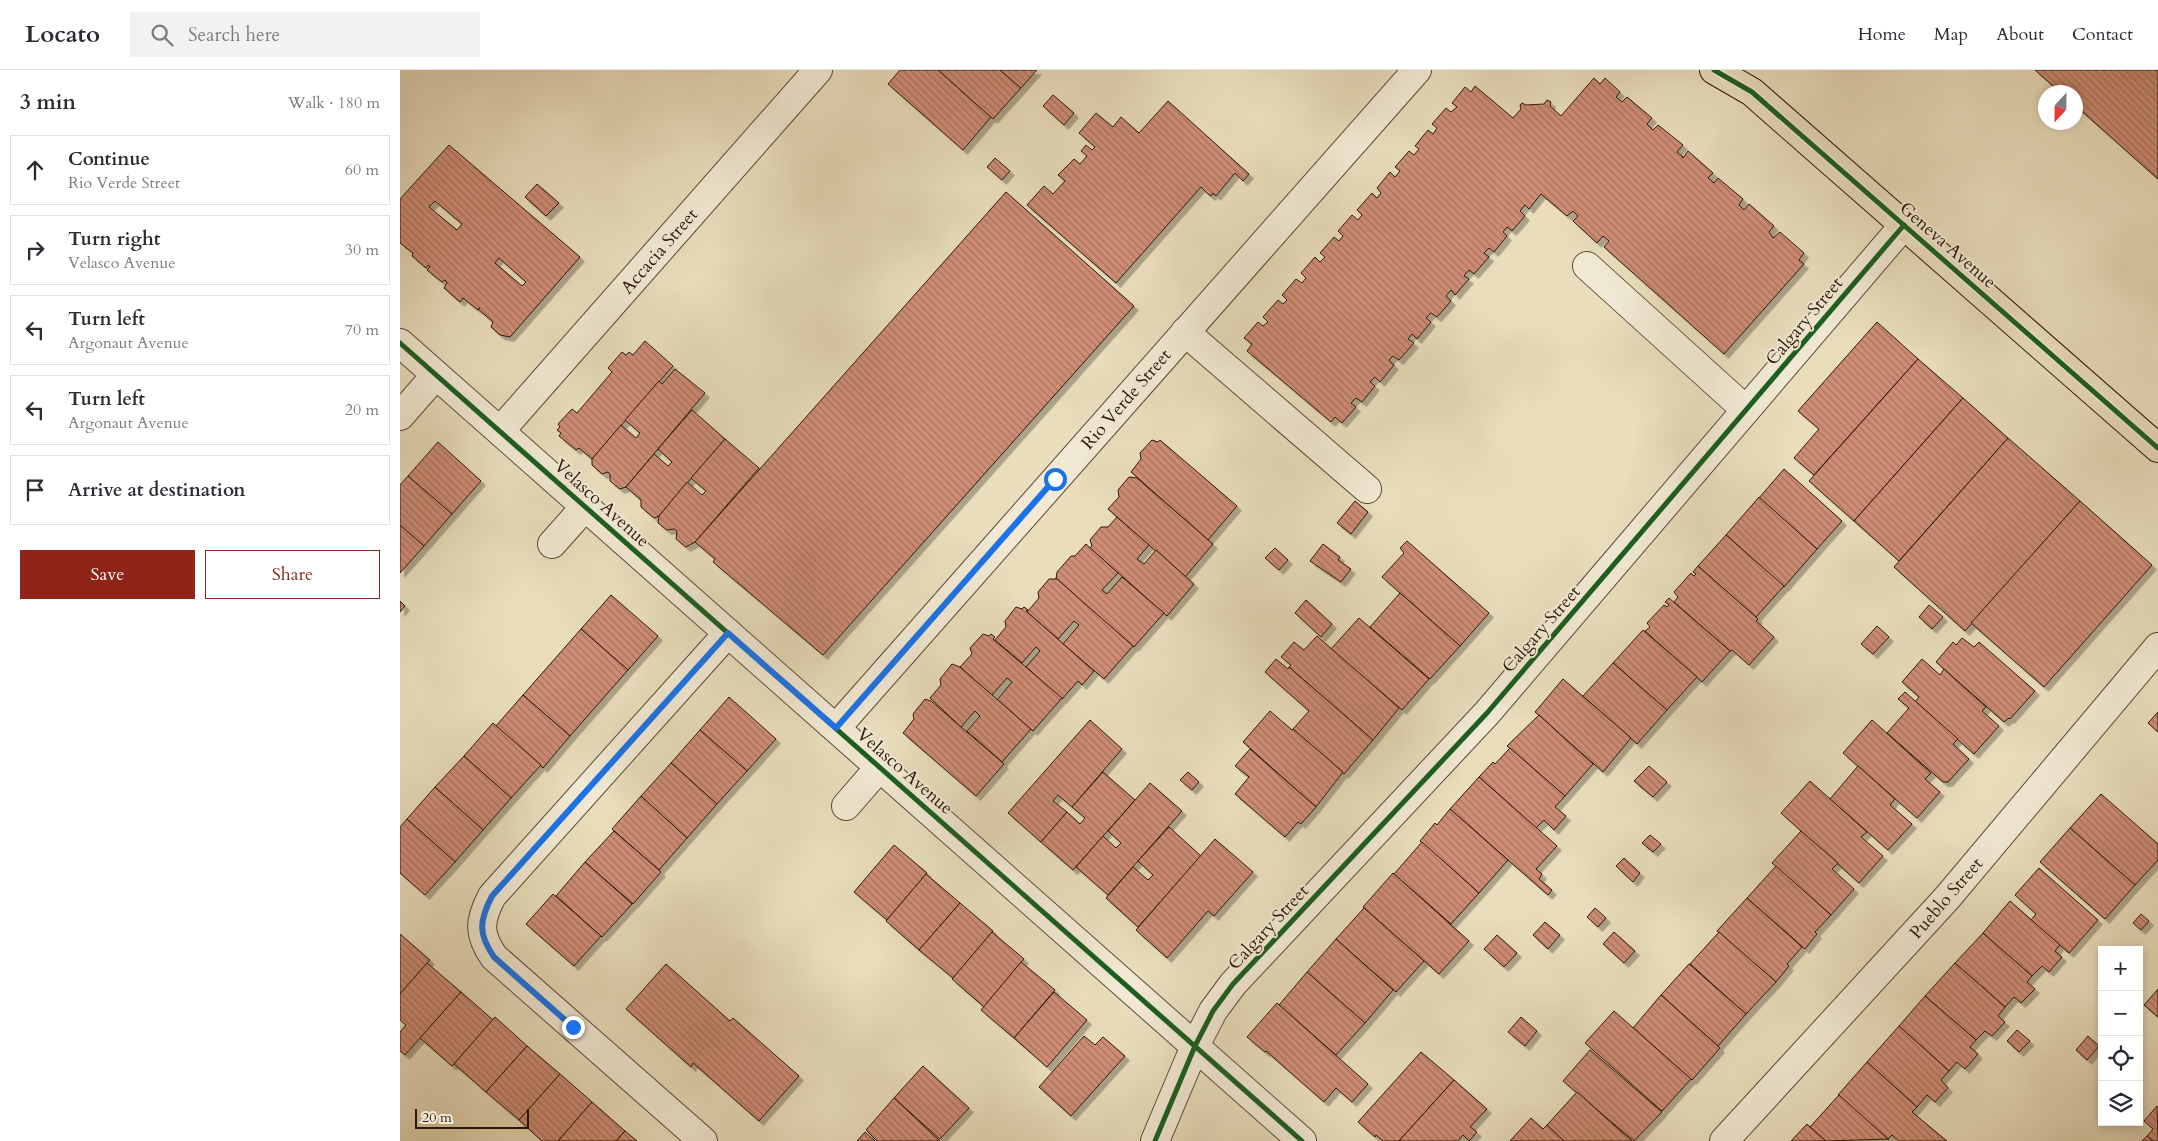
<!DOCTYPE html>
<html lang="en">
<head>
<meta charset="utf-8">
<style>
  :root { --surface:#fff; --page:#f2f2f3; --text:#2b2b33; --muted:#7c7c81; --line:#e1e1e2; --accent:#8f2418 }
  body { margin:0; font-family:Cardo,serif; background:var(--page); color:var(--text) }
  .controls { position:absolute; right:15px; bottom:15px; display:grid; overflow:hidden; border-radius:0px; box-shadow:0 2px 8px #0003 }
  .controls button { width:45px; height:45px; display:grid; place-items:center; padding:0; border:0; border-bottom:1px solid var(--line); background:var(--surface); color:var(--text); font:25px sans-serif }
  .compass { position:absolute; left:1638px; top:15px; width:45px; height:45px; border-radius:50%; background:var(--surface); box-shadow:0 2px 8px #0003; rotate:202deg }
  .scale { position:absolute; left:15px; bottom:12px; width:114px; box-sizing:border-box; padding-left:5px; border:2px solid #2d170a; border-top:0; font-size:14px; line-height:18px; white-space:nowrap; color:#2d170a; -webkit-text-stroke:4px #f1e9d3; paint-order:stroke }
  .stop { position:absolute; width:15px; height:15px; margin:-11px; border:4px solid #1a73e8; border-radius:50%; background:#fff }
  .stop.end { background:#1a73e8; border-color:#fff; box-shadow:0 1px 5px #0008 }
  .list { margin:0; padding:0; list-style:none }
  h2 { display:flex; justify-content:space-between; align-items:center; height:65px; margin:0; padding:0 20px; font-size:21px }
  h2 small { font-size:16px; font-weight:400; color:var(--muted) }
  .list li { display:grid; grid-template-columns:32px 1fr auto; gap:15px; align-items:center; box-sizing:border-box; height:70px; margin:0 10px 10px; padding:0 10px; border:1px solid var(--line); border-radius:0px }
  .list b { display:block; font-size:19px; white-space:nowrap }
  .list p { margin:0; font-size:16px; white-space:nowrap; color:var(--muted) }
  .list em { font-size:16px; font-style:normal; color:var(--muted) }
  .actions { display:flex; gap:10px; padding:15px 20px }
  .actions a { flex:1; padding:11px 0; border:1px solid var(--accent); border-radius:0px; text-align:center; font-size:18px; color:var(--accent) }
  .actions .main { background:var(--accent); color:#fff }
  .icon { flex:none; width:28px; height:28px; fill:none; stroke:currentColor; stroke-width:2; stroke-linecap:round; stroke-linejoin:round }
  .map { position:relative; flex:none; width:1758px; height:1071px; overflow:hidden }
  header { display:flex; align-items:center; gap:30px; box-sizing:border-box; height:70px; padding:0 25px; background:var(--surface); border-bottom:1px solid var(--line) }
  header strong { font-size:24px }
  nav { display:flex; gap:28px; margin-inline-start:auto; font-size:18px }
  .search { width:350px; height:45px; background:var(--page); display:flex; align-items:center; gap:12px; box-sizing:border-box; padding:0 18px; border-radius:0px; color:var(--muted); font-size:19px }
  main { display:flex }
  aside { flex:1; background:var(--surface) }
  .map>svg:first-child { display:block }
  .building { fill:url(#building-back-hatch); stroke:#2d170a; fill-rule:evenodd; filter:url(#shadow) }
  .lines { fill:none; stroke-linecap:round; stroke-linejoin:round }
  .minor-casing { stroke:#5c4836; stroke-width:30 }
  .major-casing { stroke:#2d170a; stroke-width:30 }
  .minor { stroke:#f1e9d3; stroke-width:28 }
  .major { stroke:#e9ddbc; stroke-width:28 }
  .cycleway-casing { stroke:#f1e9d3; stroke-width:8 }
  .cycleway { stroke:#1b5e20; stroke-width:5 }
  .route { stroke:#1a73e8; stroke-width:6 }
  .labels { text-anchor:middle; stroke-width:4; stroke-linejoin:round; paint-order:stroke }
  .street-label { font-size:18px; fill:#2d170a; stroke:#f1e9d3 }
</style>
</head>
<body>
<header>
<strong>Locato</strong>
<div class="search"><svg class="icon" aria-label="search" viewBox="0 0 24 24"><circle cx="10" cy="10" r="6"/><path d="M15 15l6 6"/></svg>Search here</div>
<nav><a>Home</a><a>Map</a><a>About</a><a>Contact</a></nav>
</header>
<main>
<aside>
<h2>3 min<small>Walk · 180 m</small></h2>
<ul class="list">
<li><svg class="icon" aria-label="ahead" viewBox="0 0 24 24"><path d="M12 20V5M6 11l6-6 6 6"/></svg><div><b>Continue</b><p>Rio Verde Street</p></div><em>60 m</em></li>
<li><svg class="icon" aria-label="right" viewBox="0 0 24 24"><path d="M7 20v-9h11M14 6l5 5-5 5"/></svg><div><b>Turn right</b><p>Velasco Avenue</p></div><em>30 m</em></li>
<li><svg class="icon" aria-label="left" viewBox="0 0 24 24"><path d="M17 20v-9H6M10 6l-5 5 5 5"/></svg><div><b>Turn left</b><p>Argonaut Avenue</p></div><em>70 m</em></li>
<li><svg class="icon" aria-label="left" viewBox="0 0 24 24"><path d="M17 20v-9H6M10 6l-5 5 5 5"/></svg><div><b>Turn left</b><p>Argonaut Avenue</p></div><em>20 m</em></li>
<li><svg class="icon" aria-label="arrive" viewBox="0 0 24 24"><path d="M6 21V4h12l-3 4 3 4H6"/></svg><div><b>Arrive at destination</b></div></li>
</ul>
<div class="actions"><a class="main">Save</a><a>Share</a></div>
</aside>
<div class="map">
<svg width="1758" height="1071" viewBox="0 0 1758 1071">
  <defs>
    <pattern id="building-back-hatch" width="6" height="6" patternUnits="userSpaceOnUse" patternTransform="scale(1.25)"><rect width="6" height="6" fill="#cf8d76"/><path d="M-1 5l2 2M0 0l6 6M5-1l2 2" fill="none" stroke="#a8725f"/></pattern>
    <filter id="shadow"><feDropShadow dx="4.5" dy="4.5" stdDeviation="0" flood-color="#0004"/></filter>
  </defs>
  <rect width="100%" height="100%" fill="#e9ddbc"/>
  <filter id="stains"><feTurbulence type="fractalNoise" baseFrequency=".004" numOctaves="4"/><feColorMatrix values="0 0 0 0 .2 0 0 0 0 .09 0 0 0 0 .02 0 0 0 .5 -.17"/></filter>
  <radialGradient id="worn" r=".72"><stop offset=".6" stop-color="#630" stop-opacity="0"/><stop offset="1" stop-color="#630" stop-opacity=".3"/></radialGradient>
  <g class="building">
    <polygon points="500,0 538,0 591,47 563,80 488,14"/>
    <polygon points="538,0 600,0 621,18 593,49"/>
    <polygon points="600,0 637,0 621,18"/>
    <polygon points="1635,0 1758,0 1758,109 1676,36 1676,22 1660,22"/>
    <polygon points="1194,8 1200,14 1205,8 1220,22 1216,27 1222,32 1227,27 1252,48 1247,54 1253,60 1258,55 1283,75 1277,82 1283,87 1282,87 1283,88 1288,81 1313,103 1308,108 1314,113 1318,108 1343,129 1339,135 1344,140 1349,134 1374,156 1369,162 1373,168 1380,162 1404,183 1399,190 1404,194 1324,284 1204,177 1209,171 1203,166 1197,173 1173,151 1178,146 1173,141 1167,146 1141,124 1129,139 1125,135 1120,141 1125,146 1112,161 1107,157 1103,162 1107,166 1094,182 1089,178 1084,183 1089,187 1074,204 1069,200 1064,206 1069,209 1055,225 1051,220 1046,226 1051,231 1037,247 1031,243 1026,248 1031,252 1017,269 1012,264 1008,269 1014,273 999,290 993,286 989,290 994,295 980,312 975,307 970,312 975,316 962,332 956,328 951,333 956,337 942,353 935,347 931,352 847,281 852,274 844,268 858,252 863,256 868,252 863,247 878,230 883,234 887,230 882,225 896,209 902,213 906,208 901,203 915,187 920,192 925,187 920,183 934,167 939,171 943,166 938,161 952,145 958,150 962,145 957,140 972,123 977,128 981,123 977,118 990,102 995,107 1000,101 995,97 1009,81 1014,85 1019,79 1015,76 1028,60 1033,64 1037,58 1032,54 1046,38 1051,42 1057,37 1052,33 1065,17 1071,22 1075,16 1113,48 1121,39 1120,35 1122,33 1126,35 1144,34 1147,30 1151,32 1150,36 1161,46"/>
    <polygon points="653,25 674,43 664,55 643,36"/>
    <polygon points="768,31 849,104 843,111 835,103 816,126 813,123 811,126 808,124 801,117 716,213 627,135 644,116 653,124 665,111 658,105 674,89 680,94 687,86 681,81 686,75 692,80 695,77 679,63 696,43 713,57 721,47 739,63"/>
    <path d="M49,75L180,187L110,267L100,265L91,257L93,252L78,239L80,238L78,240L63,228L60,232L44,218L47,213L45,210L42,212L27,200L30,197L28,195L26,198L12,186L13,183L0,173V129ZM35,131L62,154L57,160L29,137ZM99,188L126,212L122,216L95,193Z"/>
    <polygon points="595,88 610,101 602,110 587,97"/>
    <polygon points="137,114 159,133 146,146 125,127"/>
    <polygon points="606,122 734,236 423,585 313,492 315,489 295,472"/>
    <polygon points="1477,252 1518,289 1414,405 1394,388 1419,359 1398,341"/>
    <polygon points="245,271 273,296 192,389 179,378 176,380 159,366 161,363 157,360 160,357 158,354 172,339 177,343 212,302 208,298 222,282 226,285 229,282 233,285"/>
    <polygon points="1518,289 1563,328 1454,451 1409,411"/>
    <polygon points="275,299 305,323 226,417 220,419 210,411 210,404 208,402 202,404 192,395 192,389 221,355 236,368 240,363 225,350 259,311 262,314"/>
    <polygon points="1563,328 1608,368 1499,491 1454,451"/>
    <polygon points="292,340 325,369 259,446 254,448 241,437 241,430 226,417 254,384 268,396 272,392 258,379"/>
    <polygon points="1608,368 1680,431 1565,561 1494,497"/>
    <polygon points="325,369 359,398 295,472 286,477 276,469 277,461 274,459 267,460 258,453 259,446 287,412 302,425 306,421 291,408"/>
    <polygon points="752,370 758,372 760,370 837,436 808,470 731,402 741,389 740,383"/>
    <polygon points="38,372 81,411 52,444 8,406"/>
    <polygon points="1384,399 1442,451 1417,479 1359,428"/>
    <polygon points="8,406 52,444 24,476 0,455 0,415"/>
    <polygon points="729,407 737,408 813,474 785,507 708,439 719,427 718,420"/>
    <polygon points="1359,427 1417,479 1384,517 1326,465"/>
    <polygon points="955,431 968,442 951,464 937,453"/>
    <polygon points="1680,431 1752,495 1644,617 1571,553"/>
    <polygon points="717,447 749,475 737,489 744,494 756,480 794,514 767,546 690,478 692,476 690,470 701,457 708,457"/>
    <polygon points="0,455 24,476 0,503"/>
    <polygon points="1326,465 1384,516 1356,547 1298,496"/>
    <polygon points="1007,471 1089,543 1060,576 982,507 1004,483 1000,478"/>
    <polygon points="686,474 718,503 702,520 707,524 722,507 764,543 734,577 656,509 657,502 671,486 675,486"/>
    <polygon points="923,474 940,487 938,490 951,499 941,512 910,491"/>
    <polygon points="875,478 888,490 879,500 865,488"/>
    <polygon points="1298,496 1356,547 1358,549 1356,551 1374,567 1349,595 1332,580 1330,581 1274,532 1278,527 1274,522 1291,503 1294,506 1296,504 1293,502"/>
    <polygon points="649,509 657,509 733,576 704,609 663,574 679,555 674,551 658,569 627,542 639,528 638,522"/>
    <polygon points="1000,523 1060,576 1030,609 970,557"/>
    <polygon points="211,525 258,566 228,600 181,559"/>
    <polygon points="1269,528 1330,581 1302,612 1245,561 1250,557 1247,553 1264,535 1267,537 1269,535 1265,532"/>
    <polygon points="906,530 932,554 921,567 895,543"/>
    <polygon points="0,531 5,536 0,542"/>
    <polygon points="1529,535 1543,547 1532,559 1519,547"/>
    <polygon points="616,537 622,539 624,537 628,540 626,541 694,601 682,615 678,611 662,629 626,597 640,581 636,577 622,593 595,570 606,557 605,551"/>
    <polygon points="959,548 1029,609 1002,640 931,579"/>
    <polygon points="1477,556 1489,567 1473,584 1461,574"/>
    <polygon points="181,559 228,600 170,666 123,625"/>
    <polygon points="1243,560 1297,607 1267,640 1213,593"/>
    <polygon points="583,564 589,566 591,564 595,567 593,569 662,628 633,661 597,630 612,612 607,608 592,625 560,597 572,584 570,578"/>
    <polygon points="917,566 999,638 973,670 889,597 891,595 881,587 894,572 904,580"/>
    <polygon points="1562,568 1574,577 1579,572 1635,621 1610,649 1609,648 1604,652 1536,592 1553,572 1556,575"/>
    <polygon points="876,589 888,599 889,597 973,670 944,704 893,659 909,641 865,602"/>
    <polygon points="1522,589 1540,605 1544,599 1586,637 1582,641 1599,656 1574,684 1515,632 1519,627 1502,612"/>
    <polygon points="1213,593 1267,640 1237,674 1183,626"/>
    <polygon points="552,594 560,597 631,659 602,692 567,661 580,646 575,641 561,657 530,628 541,615 540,609"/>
    <polygon points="1163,609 1231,668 1203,702 1135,642"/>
    <polygon points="1505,622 1558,669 1553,674 1569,689 1548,712 1543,712 1487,663 1509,638 1498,629"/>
    <polygon points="123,625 170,666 143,698 96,656"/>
    <polygon points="329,627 376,669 347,701 300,660"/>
    <polygon points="525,629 531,631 604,694 576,726 503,663 514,649 513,644"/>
    <polygon points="870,641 892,660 893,659 943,702 916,737 843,672"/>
    <polygon points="1758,642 1758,662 1748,653"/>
    <polygon points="1139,645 1193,694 1165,726 1107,676"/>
    <polygon points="690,650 722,679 672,737 658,725 653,731 667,742 641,772 608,743"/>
    <polygon points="1472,650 1531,703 1525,709 1540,722 1517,748 1443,683"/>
    <polygon points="93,653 141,695 111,728 64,686"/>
    <polygon points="300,660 347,701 317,734 271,693"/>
    <polygon points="1110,678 1165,726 1155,737 1166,746 1154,760 1144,750 1136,758 1079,707 1093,692 1095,694"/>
    <polygon points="850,679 916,737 901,754 898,752 885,767 835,724 849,707 835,696"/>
    <polygon points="64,686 111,728 83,760 35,717"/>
    <polygon points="271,693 317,734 287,768 241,726"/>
    <polygon points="1249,696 1267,712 1253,727 1234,711"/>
    <polygon points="1458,696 1495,729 1490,735 1512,754 1488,780 1430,729"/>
    <polygon points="703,702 735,730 673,800 641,772 667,742 680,754 685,748 672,737"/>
    <polygon points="788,702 799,712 792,720 780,710"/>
    <polygon points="1079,707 1157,776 1136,799 1142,804 1139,809 1152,820 1148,825 1050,739"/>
    <polygon points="1410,711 1467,762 1461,767 1483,786 1459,813 1381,743"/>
    <polygon points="750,713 782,741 708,825 676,797 703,766 716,778 721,773 708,761"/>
    <polygon points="35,717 83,760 55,792 7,749"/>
    <polygon points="1701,724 1758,774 1758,790 1735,815 1670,758"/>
    <polygon points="241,726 287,768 259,800 212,759"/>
    <polygon points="1050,739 1108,790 1079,823 1020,771 1035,753 1037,755"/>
    <polygon points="7,749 55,792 25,825 0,803 0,757"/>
    <polygon points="769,757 801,786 738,857 706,828 733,797 748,810 753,805 738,791"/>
    <polygon points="1670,758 1735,815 1705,849 1640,792"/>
    <polygon points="214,761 261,802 233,834 185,792"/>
    <polygon points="1401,761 1438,793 1432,799 1454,819 1431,845 1372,793"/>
    <polygon points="1250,765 1261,774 1253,782 1242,773"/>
    <polygon points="815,769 853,802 814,846 808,841 767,888 736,860"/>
    <polygon points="1022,772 1079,823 1051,854 994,804"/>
    <polygon points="494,775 527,803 487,850 454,822"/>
    <polygon points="1224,788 1240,803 1233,812 1216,796"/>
    <polygon points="185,792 232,834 202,867 156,826"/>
    <polygon points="1376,796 1431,845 1415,862 1417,864 1405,879 1347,828"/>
    <polygon points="1639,798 1698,850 1669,883 1631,850 1636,844 1615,825"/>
    <polygon points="993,803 1069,871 1039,904 963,837"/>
    <polygon points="526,804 560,833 519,880 486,851"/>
    <polygon points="153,824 201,866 174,896 126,854"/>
    <polygon points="1347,828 1402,877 1387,894 1389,896 1376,912 1317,861"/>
    <polygon points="1610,831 1660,875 1655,881 1662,887 1649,902 1642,896 1632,906 1583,863"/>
    <polygon points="560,833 593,861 553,908 519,880"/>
    <polygon points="964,838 1024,891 996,922 936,869"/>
    <polygon points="1195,838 1206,848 1198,857 1187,847"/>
    <polygon points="1741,844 1749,851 1741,860 1733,853"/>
    <polygon points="1145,852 1160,865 1148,879 1133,865"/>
    <polygon points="592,862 624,889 584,937 552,909"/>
    <polygon points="1214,862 1235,881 1224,893 1203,874"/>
    <polygon points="1319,862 1376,912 1346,944 1290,894"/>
    <polygon points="1583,863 1632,906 1627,912 1635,919 1621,933 1614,927 1605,937 1555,893"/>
    <polygon points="0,864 30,890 0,924"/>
    <polygon points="1097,865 1117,883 1104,897 1084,879"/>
    <polygon points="936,869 993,920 965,953 907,902"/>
    <polygon points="621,892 655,920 614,968 581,940"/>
    <polygon points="27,893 61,922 5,985 0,981 0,962 6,955 0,950 0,924"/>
    <polygon points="1555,893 1605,937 1598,946 1605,952 1592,966 1585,961 1576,970 1525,926"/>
    <polygon points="266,894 330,951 333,948 399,1006 359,1051 293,993 291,997 226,939"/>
    <polygon points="1289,894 1346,944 1318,976 1261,925"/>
    <polygon points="907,902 965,953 936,985 879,935"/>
    <polygon points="1758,919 1758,947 1744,935"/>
    <polygon points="61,922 93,950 52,996 20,968"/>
    <polygon points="654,922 687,950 647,997 614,968"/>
    <polygon points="1261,925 1320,978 1292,1010 1233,958"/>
    <polygon points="1525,926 1576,970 1570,977 1578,984 1565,999 1557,992 1549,1001 1499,956"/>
    <polygon points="877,933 968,1014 952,1032 936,1018 924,1032 866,981 865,982 847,967"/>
    <polygon points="1214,941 1291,1009 1262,1041 1185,973"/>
    <polygon points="95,947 127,976 86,1022 54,994"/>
    <polygon points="1121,947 1137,961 1125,976 1108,962"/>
    <polygon points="1499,956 1549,1001 1541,1010 1548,1018 1535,1032 1527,1025 1517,1037 1467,992"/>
    <polygon points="1617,960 1630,971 1619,982 1607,971"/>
    <polygon points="684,966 695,975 703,967 725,986 671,1046 639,1017"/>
    <polygon points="1688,966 1699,976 1687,990 1676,980"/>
    <polygon points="127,976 160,1004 119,1050 86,1022"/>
    <polygon points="1190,980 1262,1042 1234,1071 1163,1011"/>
    <polygon points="1021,982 1054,1010 999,1071 983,1071 976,1065 975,1067 958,1052"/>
    <polygon points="1467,992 1517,1037 1512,1042 1547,1071 1499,1071 1492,1065 1488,1069 1438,1025"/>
    <polygon points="523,996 569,1038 540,1069 494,1028"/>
    <polygon points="160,1004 192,1032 158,1071 142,1071 119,1050"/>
    <polygon points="1054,1010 1087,1039 1070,1057 1077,1062 1069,1071 1063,1065 1058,1071 999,1071"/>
    <polygon points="1177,1022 1232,1071 1164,1071 1147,1055"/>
    <polygon points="1439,1025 1488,1069 1489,1069 1426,1071 1410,1057"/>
    <polygon points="494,1028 540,1071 477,1071 466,1060"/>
    <polygon points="192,1032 225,1061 216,1071 158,1071"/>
    <polygon points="1757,1036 1758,1071 1753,1071 1747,1066 1753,1059 1744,1051"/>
    <polygon points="1131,1048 1143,1059 1147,1055 1164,1071 1110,1071"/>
    <polygon points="1407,1054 1410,1057 1426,1071 1391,1071"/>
    <polygon points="225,1061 237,1071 216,1071"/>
    <polygon points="465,1062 475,1071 457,1071"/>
    <polygon points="1747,1066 1753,1071 1742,1071"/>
  </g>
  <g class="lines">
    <defs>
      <g id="minor">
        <polyline points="1187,196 1346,340"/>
        <polyline points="785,262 967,419"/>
        <polyline points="0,273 902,1071"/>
        <polyline points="0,346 36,305"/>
        <polyline points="100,361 418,0"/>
        <polyline points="152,474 185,437"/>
        <polyline points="436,658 1017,0"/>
        <polyline points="446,736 479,698"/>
        <path d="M303,1071L94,887C78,864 79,851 92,826L328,563"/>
        <polyline points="755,1071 795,976 813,941 833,914 1087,643 1504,155"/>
        <polyline points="1324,1071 1547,828 1758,577"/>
      </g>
      <polyline id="major" points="1314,0 1352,22 1758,378"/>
    </defs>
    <use href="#minor" class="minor-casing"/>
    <use href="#major" class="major-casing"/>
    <use href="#minor" class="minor"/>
    <use href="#major" class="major"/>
    <defs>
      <g id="cycleway">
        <polyline points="1314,0 1352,22 1758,378"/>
        <polyline points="0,273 902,1071"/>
        <polyline points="755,1071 795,976 813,941 833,914 1087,643 1504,155"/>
      </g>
    </defs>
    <use href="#cycleway" class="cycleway-casing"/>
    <use href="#cycleway" class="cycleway"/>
  </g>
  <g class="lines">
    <path class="route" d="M173,957L94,887C78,864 79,851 92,826L328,563L436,658L655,409"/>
  </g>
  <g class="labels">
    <g class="street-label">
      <text transform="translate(1548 175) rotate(41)" y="6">Geneva Avenue</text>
      <text transform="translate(259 181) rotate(-49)" y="6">Accacia Street</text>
      <text transform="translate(1404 251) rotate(-50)" y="6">Calgary Street</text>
      <text transform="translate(726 329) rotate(-49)" y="6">Rio Verde Street</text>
      <text transform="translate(202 433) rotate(42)" y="6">Velasco Avenue</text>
      <text transform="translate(1141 559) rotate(-49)" y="6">Calgary Street</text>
      <text transform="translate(505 701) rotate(41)" y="6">Velasco Avenue</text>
      <text transform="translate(1546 828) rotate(-49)" y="6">Pueblo Street</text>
      <text transform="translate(868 857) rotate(-47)" y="6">Calgary Street</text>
    </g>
  </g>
  <rect width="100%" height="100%" filter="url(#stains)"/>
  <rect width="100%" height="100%" fill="url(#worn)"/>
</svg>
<div class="controls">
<button>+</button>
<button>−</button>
<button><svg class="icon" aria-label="locate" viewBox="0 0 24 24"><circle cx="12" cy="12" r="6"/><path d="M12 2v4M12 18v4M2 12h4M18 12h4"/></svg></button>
<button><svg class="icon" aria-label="layers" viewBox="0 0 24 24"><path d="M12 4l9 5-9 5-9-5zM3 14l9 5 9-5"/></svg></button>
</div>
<svg class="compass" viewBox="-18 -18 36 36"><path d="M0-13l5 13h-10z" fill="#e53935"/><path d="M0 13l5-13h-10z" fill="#7c7c81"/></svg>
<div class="scale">20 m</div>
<div class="stop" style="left:655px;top:409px"></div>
<div class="stop end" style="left:173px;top:957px"></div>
</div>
</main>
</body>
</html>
